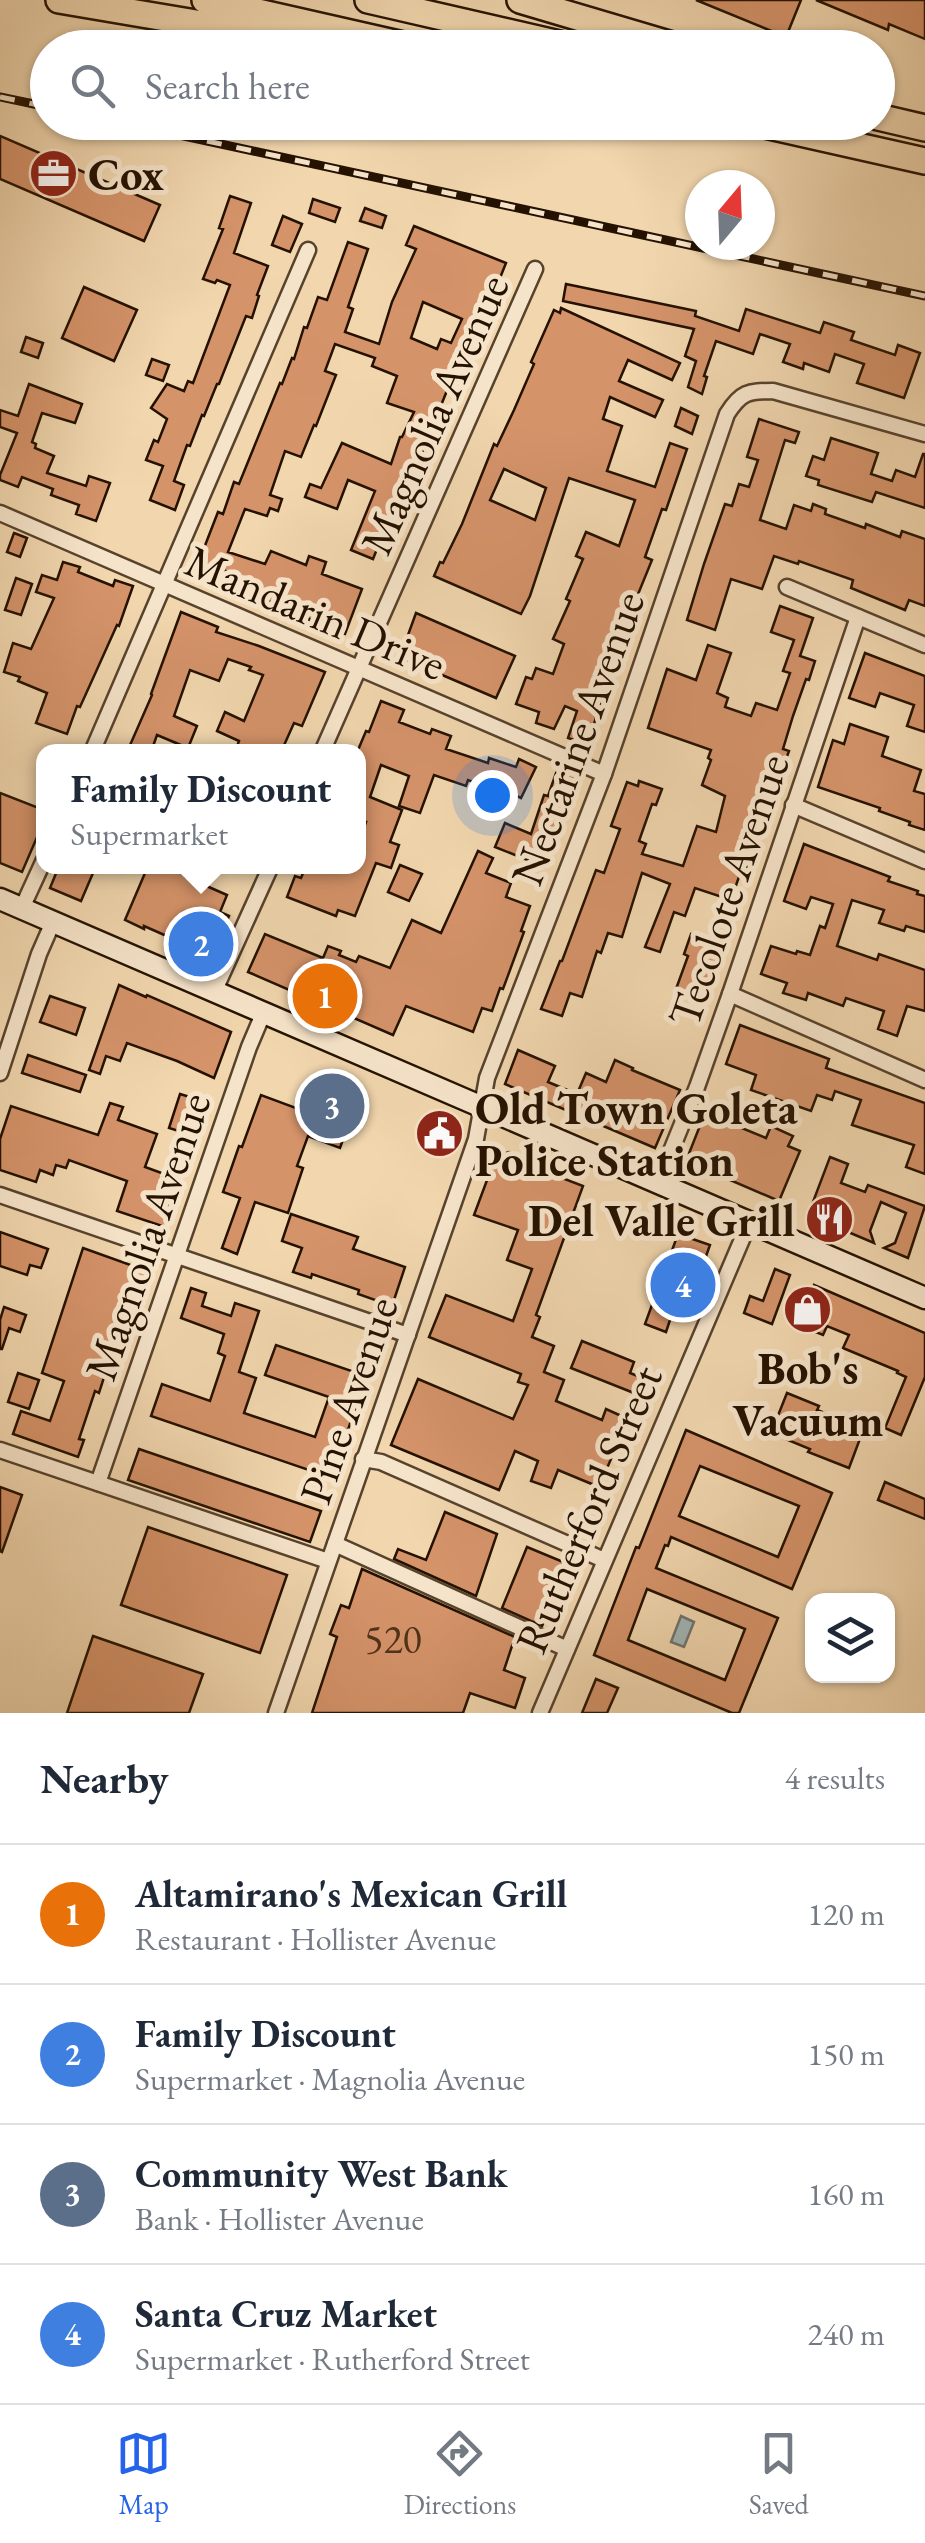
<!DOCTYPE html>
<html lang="en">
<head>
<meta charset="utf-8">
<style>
  :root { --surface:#fff; --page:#f6f6f7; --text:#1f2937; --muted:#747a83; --line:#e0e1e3; --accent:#2563eb }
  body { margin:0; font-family:"EB Garamond",serif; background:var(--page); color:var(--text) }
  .controls { position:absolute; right:30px; bottom:30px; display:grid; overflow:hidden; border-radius:20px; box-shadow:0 2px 8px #0004 }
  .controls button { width:90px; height:90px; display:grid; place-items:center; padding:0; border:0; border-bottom:2px solid var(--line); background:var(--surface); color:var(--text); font:50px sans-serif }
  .compass { position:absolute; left:685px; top:170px; width:90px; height:90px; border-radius:50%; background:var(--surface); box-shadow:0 2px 8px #0004; rotate:19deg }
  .you { position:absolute; left:492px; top:795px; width:35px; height:35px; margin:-25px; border:8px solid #fff; border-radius:50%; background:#1a73e8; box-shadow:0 0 0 15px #1a73e833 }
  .badge { display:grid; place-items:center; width:65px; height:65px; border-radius:50%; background:var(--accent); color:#fff; font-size:32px; font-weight:700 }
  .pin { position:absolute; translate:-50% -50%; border:5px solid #fff; box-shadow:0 2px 10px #0006 }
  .popup { position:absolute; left:36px; top:744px; width:330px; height:130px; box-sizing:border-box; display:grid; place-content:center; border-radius:20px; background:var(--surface); filter:drop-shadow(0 2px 8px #0005); font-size:32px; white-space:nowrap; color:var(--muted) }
  .popup b { font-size:38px; color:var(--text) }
  .popup::after { content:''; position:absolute; left:50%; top:100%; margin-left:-20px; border:20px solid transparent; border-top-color:var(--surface) }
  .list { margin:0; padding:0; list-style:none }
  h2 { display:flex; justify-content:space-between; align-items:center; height:130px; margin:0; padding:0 40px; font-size:42px }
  h2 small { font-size:32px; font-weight:400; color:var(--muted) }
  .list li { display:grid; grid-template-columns:65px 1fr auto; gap:30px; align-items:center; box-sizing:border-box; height:140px; padding:0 40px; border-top:2px solid var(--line) }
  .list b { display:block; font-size:38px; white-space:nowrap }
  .list p { margin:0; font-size:32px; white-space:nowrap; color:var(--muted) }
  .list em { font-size:32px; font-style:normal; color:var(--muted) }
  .icon { flex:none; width:55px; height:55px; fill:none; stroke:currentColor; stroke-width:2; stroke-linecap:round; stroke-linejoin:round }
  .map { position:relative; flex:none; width:925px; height:1713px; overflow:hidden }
  .search { position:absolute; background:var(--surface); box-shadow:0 2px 8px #0004; left:30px; right:30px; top:30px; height:110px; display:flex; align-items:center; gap:25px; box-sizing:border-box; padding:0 35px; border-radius:55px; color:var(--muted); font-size:38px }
  .sheet { height:690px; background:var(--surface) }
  nav { display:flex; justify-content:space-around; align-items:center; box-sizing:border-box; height:140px; border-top:2px solid var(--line); background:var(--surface); font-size:28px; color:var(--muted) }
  nav a { display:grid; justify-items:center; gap:5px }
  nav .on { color:var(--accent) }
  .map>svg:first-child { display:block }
  .water { fill:#a1b6b7; stroke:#6f746e; stroke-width:2.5 }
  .building { fill:#d5936a; stroke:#241100; stroke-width:2.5; fill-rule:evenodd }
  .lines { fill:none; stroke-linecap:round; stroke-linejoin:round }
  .minor-casing { stroke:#57422c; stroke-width:19 }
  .secondary-casing { stroke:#241100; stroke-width:25 }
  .motorway-casing { stroke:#241100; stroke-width:30 }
  .minor { stroke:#f6e4ca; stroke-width:14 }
  .secondary { stroke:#f6e4ca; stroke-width:20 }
  .motorway { stroke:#f1d6ae; stroke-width:25 }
  .rail-casing { stroke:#241100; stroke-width:9 }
  .rail { stroke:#f6e4ca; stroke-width:5; stroke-dasharray:15; stroke-linecap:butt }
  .labels { text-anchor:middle; stroke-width:10; stroke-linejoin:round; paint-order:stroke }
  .number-label { font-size:40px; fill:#50321a }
  .poi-label { font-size:45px; font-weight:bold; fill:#241100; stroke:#f6e4ca; text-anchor:start }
  .street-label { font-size:45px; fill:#241100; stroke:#f6e4ca }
</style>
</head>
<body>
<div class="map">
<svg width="925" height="1713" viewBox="0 0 925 1713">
  <rect width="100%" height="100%" fill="#f1d6ae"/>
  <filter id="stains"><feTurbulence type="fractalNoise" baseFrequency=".002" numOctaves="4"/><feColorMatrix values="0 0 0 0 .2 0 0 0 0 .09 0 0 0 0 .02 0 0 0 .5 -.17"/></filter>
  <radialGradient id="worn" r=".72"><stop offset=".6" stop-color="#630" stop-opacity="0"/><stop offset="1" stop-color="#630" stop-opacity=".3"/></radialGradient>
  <polygon class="water" points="681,1616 694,1622 684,1647 671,1642"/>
  <g class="building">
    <polygon points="696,0 801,0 786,37"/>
    <polygon points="816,0 925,0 925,39 889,24 888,30"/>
    <polygon points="0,136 160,205 144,241 0,179"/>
    <polygon points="230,196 251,203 234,253 268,266 257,295 259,296 252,318 246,316 219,384 217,384 204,416 202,415 190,446 187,445 174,481 184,485 175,510 150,500 163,466 146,460 154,440 158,442 167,419 151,408 167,384 184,391 188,381 193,383 230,285 217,280 215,283 203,279 223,229 219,228"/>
    <polygon points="313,199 340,208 335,222 309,213"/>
    <polygon points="365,208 386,216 382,228 360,221"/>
    <polygon points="283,216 302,224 290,252 272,245"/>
    <path d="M414,226L506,263L496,288L499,290L477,340L469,336L415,470L400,502L396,501L373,559L351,550L375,491L348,480L337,509L305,497L310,484L321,488L342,443L391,464L400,437H402L414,412L387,403L397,376L372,366L375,358L335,344L325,371L336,375L316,426L314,425L301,457L285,451L270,495L282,499L278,511L270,508L267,516L245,509L228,552L265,564L271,551L306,565L309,556L326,562L322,574L362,589L345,634L309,621L310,619L253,594L255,588L224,577L226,571L199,561L218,512L223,514L234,482L239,484L280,383L282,384L292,358L294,359L304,327L307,328L318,297L327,300L348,242L368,249L348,307L353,309L345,332L379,344L392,302L416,249L406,245ZM423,302L462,319L451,343L441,339L437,349L411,338Z"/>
    <polygon points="566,284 696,311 695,316 739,331 746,309 820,333 824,322 854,332 851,340 895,355 898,345 920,353 904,398 857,383 864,364 835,354 829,372 804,363 803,369 783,362 790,344 760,334 753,354 716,341 704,376 707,377 702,394 688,387 696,361 685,356 694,329 563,301"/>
    <polygon points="84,287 137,310 114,361 62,338"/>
    <path d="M561,308L680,363L672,380L628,360L619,381L663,400L655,417L610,397L603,419L622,426L607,471L655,487L670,443L687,449L666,510L662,509L645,557L652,560L623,631L627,633L611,671L592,730L596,731L591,746L568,738L577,711L565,706L554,729L536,723L539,712L516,704L526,677L532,679L536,668L553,674L564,644L553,639L570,601L566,599L583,559L576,556L586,532L619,546L635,500L569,478L530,596L521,614L434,576L440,562L443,563L462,524L494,444L497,446L514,410L534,364L531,362L554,310L560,313ZM504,469L546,488L535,520L490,500Z"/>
    <polygon points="26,337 43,343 38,358 21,352"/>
    <polygon points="152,359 169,365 163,381 146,375"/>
    <polygon points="29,384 82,404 75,423 42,413 32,442 36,444 35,448 54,456 47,473 86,486 89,476 110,483 96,521 76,514 79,505 51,495 53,489 22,477 18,487 0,480 0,475 17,433 0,427 0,410 18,416"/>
    <polygon points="681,408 698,416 692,434 675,426"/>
    <polygon points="759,419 799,432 795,443 785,440 760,520 786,529 794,505 811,511 813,504 826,509 825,514 865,528 866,524 900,537 902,531 925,539 925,606 909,600 905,610 851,588 853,580 799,561 798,564 774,556 762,589 731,579 715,630 687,620 704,564 725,504 732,506 739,484 749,487 758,460 747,457"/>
    <polygon points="831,438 878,453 871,474 892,481 896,470 915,477 923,454 925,454 925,508 876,492 872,502 818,485 819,480 806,476 813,456 824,460"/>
    <polygon points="14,533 27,538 20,557 7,552"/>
    <polygon points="63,562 80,567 78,572 113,586 115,580 133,586 119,626 117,625 99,665 80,707 77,706 67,734 36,723 47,693 18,681 20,677 4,672 13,643 31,649 54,598 36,592 42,575 57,580"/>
    <polygon points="16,578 32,584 21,615 5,610"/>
    <polygon points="780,606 813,618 800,656 815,661 809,680 806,679 793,716 783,749 789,751 767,812 761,810 751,848 754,849 746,870 742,868 731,900 695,888 685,916 674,912 660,952 645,947 670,884 642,873 622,937 608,933 601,953 597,951 582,997 570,993 562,1016 541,1009 560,961 562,961 596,870 604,873 620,829 611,826 627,782 638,786 639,781 662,789 656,805 652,804 639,841 646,844 642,854 683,866 697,826 716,832 725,796 702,785 711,760 708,758 711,750 648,728 667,669 696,680 708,645 731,653 717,693 728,698 725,707 751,716 756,703 777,710 790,673 783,671 794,640 771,632"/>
    <polygon points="181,612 218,627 216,632 259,646 325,672 302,726 294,723 281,752 235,752 239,741 217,731 225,712 244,721 263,675 249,670 251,667 228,659 219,681 190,670 174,716 197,726 188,748 157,735 151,752 127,752 152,695 151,694"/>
    <polygon points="416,613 515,656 496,698 400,657"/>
    <polygon points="865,653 925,676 925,732 907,726 914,705 880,693 875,707 849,698"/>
    <polygon points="381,701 404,710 399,722 430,734 432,729 451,736 446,749 488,763 489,758 516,767 519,759 536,767 521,798 500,788 500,791 468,780 466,786 434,775 420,813 399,806 409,776 381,765 370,797 402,810 390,842 399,845 391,868 376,863 355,916 338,910 336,916 287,897 295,876 301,878 306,866 358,866 358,844 366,822 362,821 358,826 358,750 366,731 369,732"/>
    <polygon points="850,724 888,737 882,756 921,770 914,791 925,794 925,830 909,825 910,822 879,811 880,808 818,787 833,740 844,744"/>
    <polygon points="556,773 579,781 545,867 495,847 505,823 531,834 544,795 548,796"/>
    <polygon points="0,793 44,810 44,821 22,872 0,863"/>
    <polygon points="804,844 890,877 888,881 918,891 917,894 925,896 925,932 906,926 904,931 879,923 884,910 852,900 837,946 877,960 879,954 925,970 925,1011 907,1006 897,1036 878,1029 884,1011 846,998 843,1006 808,993 806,1000 783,993 787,983 761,974 771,946 796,954 797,951 810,955 820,926 825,928 833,904 811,897 806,909 784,901"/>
    <polygon points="478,851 493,858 486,873 511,883 506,897 530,906 521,931 524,932 503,989 500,988 492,1011 482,1008 473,1032 406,1006 393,1035 248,972 265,934 323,958 328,946 341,951 339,955 356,962 359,956 390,968 412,920 441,933"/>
    <polygon points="400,865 422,874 409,901 388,892"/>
    <polygon points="59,866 96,866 81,901 50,888"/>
    <polygon points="148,866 190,866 186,877 227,895 220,912 229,916 212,956 144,926 144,929 125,920"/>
    <polygon points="691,934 721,944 702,998 676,989 688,956 684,954"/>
    <polygon points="119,985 146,997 147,995 231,1032 214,1078 177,1061 127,1043 120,1061 106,1056 100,1074 89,1070"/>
    <polygon points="50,996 85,1008 76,1035 40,1022"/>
    <polygon points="740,1025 829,1059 826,1068 925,1103 925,1174 906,1167 914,1145 852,1125 861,1100 835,1091 832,1100 817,1095 811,1111 751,1090 756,1075 726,1064"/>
    <polygon points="518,1050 555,1066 548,1082 577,1094 586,1073 606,1082 615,1060 633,1068 632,1070 680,1090 655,1148 505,1084"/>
    <polygon points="28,1055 86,1075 80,1092 22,1073"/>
    <polygon points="328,1077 361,1089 340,1148 308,1136 297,1166 303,1168 288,1213 255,1202 237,1254 222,1248 240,1198 223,1192 239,1146 242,1147 261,1095 301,1110 310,1085 324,1090"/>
    <polygon points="180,1094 200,1100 188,1134 169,1128"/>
    <polygon points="110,1103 123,1107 118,1120 157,1134 145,1167 178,1179 173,1193 176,1194 165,1227 117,1211 127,1181 69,1160 66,1168 56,1165 53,1175 40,1170 36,1182 0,1170 0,1139 11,1106 98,1135"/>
    <polygon points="705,1113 766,1138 771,1126 793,1136 788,1146 800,1151 779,1201 686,1161"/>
    <polygon points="426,1125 444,1130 438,1147 420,1141"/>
    <polygon points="509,1152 556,1172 554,1175 583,1186 536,1315 540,1317 532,1337 554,1346 544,1372 564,1380 556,1401 602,1420 606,1409 628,1419 599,1487 558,1470 551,1488 531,1481 538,1461 515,1451 499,1490 391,1445 418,1379 513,1419 528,1385 518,1382 521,1374 429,1337 446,1295 513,1321 532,1269 507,1260 518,1230 474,1215 496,1156"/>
    <polygon points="830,1157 848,1164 841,1183 865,1192 868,1185 925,1206 908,1258 884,1248 895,1243 906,1213 881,1202 870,1231 874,1243 808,1215"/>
    <polygon points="291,1214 358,1237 353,1249 405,1267 392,1306 358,1294 359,1290 312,1274 311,1278 293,1272 302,1248 282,1241"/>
    <polygon points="0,1232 48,1249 41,1268 30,1265 27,1275 0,1266"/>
    <polygon points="678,1234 710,1245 684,1318 672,1314 666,1332 645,1324"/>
    <polygon points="83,1248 150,1272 128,1337 116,1333 104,1367 107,1368 99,1393 95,1391 79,1439 84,1440 78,1457 13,1434 21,1411 50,1421 64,1381 42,1373"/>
    <polygon points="775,1269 790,1275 772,1324 744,1313 750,1296 763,1301"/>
    <polygon points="814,1285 925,1333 925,1377 901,1435 885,1428 906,1377 897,1373 898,1371 843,1348 849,1335 827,1326 823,1335 798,1325"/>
    <polygon points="191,1288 206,1293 202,1306 231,1316 235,1303 259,1311 239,1372 256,1378 244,1413 315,1437 329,1397 265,1375 276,1345 366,1376 332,1478 151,1416 162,1384 210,1401 225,1356 218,1353 224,1334 181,1318"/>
    <polygon points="4,1307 26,1315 20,1332 9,1328 2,1349 0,1349 0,1320"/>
    <polygon points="582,1341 634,1362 630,1373 655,1383 649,1399 571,1368"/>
    <polygon points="18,1373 39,1380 29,1409 8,1402"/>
    <polygon points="787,1393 819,1406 817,1410 864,1428 849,1468 808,1452 810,1449 771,1433"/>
    <path d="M686,1430L832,1493L792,1589L671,1537L668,1546L665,1545L656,1568L778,1618L739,1713H732L594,1655L636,1547L639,1548ZM700,1466L799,1506L778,1557L679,1516ZM647,1589L745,1629L725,1680L628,1640Z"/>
    <polygon points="139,1449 321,1511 310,1542 128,1480"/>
    <polygon points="885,1482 925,1499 925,1519 878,1500"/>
    <polygon points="0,1487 22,1495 2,1552 0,1551"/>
    <polygon points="445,1512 497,1534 476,1596 394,1559 398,1549 426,1560"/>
    <polygon points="148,1527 287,1575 260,1653 121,1605"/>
    <polygon points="527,1547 568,1564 542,1626 502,1608"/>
    <polygon points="362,1569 515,1637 504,1670 525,1678 515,1708 470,1693 463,1713 312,1713 337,1637 330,1634 341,1605 349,1608"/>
    <polygon points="93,1636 203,1674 189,1713 67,1713"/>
    <polygon points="596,1679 618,1688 607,1713 582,1713"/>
  </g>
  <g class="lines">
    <defs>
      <g id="minor">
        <polyline points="0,513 604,774"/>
        <polyline points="787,587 925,645"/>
        <polyline points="92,752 308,250"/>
        <polyline points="322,752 535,269"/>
        <polyline points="793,805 925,861"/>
        <polyline points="22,908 44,860"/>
        <polyline points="214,992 271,866"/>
        <polyline points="730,994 925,1080"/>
        <polyline points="0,1073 39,954 53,922"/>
        <polyline points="658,1183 697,1087 730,994 858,617"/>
        <polyline points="0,1195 408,1335"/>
        <polyline points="0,1450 328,1561"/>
        <polyline points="363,1459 381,1462 604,1560"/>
        <polyline points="98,1483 249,1047 263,1014"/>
        <polyline points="335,1544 567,1649"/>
        <path d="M276,1713L476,1139L487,1078L604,774L727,414C741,392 748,391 773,391L925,434"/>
        <polyline points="540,1713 749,1223"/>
      </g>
      <polyline id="secondary" points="0,899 925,1298"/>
      <g id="motorway">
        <polyline points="59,0 343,48"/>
        <polyline points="205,0 416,48"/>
        <polyline points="368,0 577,48"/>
        <polyline points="520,0 682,48"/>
        <polyline points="878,117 925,128"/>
        <polyline points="751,122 925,161"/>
      </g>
    </defs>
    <use href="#minor" class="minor-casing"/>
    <use href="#secondary" class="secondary-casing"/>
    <use href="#motorway" class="motorway-casing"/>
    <use href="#minor" class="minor"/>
    <use href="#secondary" class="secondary"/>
    <use href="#motorway" class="motorway"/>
    <defs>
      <g id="rail">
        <polyline points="0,97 48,107"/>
        <polyline points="119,122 925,296"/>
      </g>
    </defs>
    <use href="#rail" class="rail-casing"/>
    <use href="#rail" class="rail"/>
  </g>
  <defs>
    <symbol id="office-disc" viewBox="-11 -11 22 22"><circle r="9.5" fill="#8f2418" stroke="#f6e4ca"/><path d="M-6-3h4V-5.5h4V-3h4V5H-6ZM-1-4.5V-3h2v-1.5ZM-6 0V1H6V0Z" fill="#fff"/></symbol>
    <symbol id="civic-disc" viewBox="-11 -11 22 22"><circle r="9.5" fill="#8f2418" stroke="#f6e4ca"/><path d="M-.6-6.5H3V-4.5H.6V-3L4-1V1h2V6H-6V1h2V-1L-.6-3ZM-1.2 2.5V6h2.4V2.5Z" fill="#fff"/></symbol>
    <symbol id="restaurant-disc" viewBox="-11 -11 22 22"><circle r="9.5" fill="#8f2418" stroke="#f6e4ca"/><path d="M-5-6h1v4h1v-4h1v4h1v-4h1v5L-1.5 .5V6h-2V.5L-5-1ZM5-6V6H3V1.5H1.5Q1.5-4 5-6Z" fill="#fff"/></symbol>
    <symbol id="shop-disc" viewBox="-11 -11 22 22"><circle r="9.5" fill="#8f2418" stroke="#f6e4ca"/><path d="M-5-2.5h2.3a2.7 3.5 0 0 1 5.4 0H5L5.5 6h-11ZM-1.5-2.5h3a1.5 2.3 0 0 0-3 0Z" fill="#fff"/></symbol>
  </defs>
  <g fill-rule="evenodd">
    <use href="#office-disc" x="26" y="146" width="55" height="55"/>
    <use href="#civic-disc" x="412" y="1106" width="55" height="55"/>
    <use href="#restaurant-disc" x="802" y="1192" width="55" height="55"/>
    <use href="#shop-disc" x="780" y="1282" width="55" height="55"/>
  </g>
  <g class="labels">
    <g class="number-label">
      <text x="393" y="1653">520</text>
    </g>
    <g class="poi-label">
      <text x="88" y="190">Cox</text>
      <text x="475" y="1124">Old Town Goleta<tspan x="475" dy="52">Police Station</tspan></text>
      <text x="795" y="1236" text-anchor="end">Del Valle Grill</text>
      <text x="808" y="1384" text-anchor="middle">Bob's<tspan x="808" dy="52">Vacuum</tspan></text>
    </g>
    <g class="street-label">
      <text transform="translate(434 414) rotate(-66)" y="16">Magnolia Avenue</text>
      <text transform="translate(316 612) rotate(23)" y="16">Mandarin Drive</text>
      <text transform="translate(577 738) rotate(-70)" y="16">Nectarine Avenue</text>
      <text transform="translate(728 890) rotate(-71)" y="16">Tecolote Avenue</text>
      <text transform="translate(147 1236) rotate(-71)" y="16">Magnolia Avenue</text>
      <text transform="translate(348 1400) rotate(-71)" y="16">Pine Avenue</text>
      <text transform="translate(588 1509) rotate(-67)" y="16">Rutherford Street</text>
    </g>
  </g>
  <rect width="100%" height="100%" filter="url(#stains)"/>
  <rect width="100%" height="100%" fill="url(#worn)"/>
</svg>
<div class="controls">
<button><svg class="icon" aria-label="layers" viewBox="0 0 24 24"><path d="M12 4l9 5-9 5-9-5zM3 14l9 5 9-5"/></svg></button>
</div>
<svg class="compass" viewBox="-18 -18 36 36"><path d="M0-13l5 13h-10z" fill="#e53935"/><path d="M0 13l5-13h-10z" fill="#747a83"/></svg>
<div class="you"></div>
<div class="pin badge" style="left:325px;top:996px;background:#e8710a">1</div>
<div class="pin badge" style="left:201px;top:944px;background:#3f7fe0">2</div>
<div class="popup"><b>Family Discount</b>Supermarket</div>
<div class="pin badge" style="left:332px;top:1106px;background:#5c6f8a">3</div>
<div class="pin badge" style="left:683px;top:1285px;background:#3f7fe0">4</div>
<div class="search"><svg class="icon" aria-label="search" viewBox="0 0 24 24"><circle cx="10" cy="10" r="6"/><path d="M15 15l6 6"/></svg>Search here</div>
</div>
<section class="sheet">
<h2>Nearby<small>4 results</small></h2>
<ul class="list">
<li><span class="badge" style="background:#e8710a">1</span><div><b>Altamirano's Mexican Grill</b><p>Restaurant · Hollister Avenue</p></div><em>120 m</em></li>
<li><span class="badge" style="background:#3f7fe0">2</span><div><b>Family Discount</b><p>Supermarket · Magnolia Avenue</p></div><em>150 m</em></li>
<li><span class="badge" style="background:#5c6f8a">3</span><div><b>Community West Bank</b><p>Bank · Hollister Avenue</p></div><em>160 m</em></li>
<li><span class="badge" style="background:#3f7fe0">4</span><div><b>Santa Cruz Market</b><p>Supermarket · Rutherford Street</p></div><em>240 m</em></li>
</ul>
</section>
<nav>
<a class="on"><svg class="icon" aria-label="map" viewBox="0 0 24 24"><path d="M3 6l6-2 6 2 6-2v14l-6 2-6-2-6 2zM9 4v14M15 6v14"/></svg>Map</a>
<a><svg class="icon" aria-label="directions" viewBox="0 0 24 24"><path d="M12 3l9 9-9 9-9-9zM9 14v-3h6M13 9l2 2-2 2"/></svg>Directions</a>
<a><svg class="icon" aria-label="saved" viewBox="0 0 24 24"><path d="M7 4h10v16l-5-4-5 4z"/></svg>Saved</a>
</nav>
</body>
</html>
